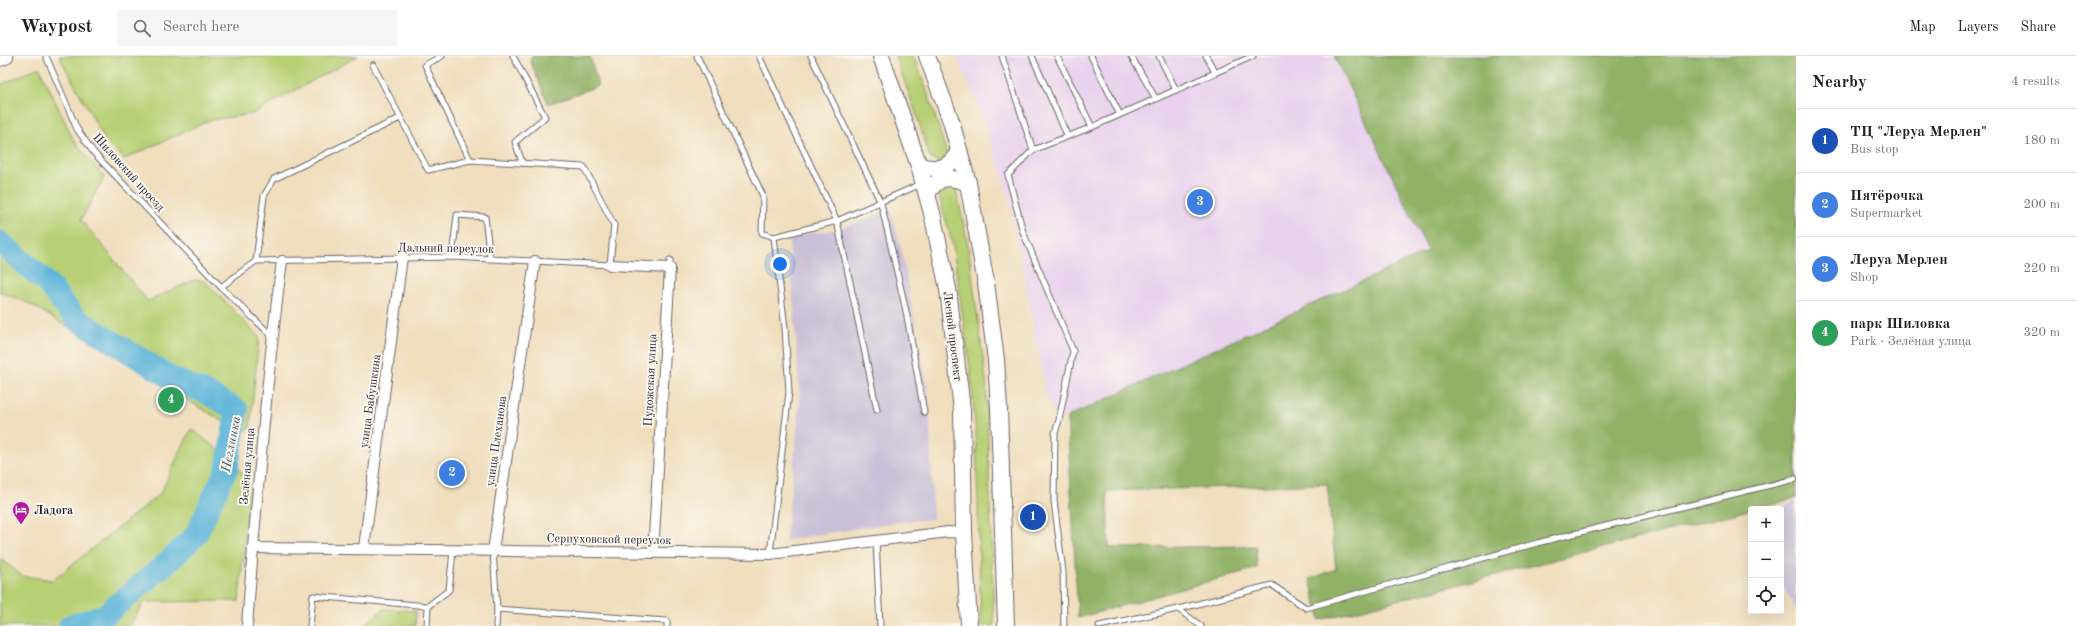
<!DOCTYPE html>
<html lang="en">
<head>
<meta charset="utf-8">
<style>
  :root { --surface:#fff; --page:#f6f6f6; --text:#202124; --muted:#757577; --line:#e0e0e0; --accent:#b5179e }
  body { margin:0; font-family:"Old Standard TT",serif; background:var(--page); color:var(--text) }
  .controls { position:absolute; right:12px; bottom:12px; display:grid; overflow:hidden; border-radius:4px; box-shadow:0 4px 16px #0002 }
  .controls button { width:36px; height:36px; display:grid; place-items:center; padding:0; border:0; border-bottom:1px solid var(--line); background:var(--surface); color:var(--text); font:20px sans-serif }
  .you { position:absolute; left:780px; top:208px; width:14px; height:14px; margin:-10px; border:3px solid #fff; border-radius:50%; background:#1a73e8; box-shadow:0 0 0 6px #1a73e833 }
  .badge { display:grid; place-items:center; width:26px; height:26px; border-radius:50%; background:var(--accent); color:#fff; font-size:13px; font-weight:700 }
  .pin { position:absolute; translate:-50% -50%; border:2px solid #fff; box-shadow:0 1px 4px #0006 }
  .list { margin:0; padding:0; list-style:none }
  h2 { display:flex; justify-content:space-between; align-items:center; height:52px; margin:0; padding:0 16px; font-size:17px }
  h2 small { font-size:13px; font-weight:400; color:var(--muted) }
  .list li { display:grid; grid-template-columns:26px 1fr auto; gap:12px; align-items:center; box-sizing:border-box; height:64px; padding:0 16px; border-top:1px solid var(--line) }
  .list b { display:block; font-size:15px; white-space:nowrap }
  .list p { margin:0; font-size:13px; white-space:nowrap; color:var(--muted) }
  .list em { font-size:13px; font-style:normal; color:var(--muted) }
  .icon { flex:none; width:22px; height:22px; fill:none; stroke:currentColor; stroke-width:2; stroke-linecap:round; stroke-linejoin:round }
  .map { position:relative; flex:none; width:1796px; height:570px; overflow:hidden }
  header { display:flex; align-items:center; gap:24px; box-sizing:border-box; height:56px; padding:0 20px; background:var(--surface); border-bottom:1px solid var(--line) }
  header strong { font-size:19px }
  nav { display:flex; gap:22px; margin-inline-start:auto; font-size:14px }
  .search { width:280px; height:36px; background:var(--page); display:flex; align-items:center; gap:10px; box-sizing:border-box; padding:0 14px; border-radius:4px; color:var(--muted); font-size:15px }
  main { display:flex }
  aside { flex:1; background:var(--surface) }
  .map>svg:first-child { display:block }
  .built { fill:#e9d2ee }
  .industrial { fill:#c9bfd7 }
  .green { fill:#b7d075; stroke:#6c7958 }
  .forest { fill:#91b266; stroke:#5a6a50 }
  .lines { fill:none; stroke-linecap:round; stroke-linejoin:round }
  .river { stroke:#5db5da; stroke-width:23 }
  .service-casing { stroke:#6a6468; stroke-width:7 }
  .minor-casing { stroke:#6a6468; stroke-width:12 }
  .primary-casing { stroke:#6a6468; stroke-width:18 }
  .service { stroke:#fff; stroke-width:5 }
  .minor { stroke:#fff; stroke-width:10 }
  .primary { stroke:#fff; stroke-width:16 }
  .labels { text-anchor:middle; stroke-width:4; stroke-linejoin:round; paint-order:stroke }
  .street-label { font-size:12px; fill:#22223b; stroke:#fbf7ec }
  .poi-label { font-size:12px; font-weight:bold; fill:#22223b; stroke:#fbf7ec; text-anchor:start }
  .water-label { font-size:13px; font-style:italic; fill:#375573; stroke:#fbf7ec }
</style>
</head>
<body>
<header>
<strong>Waypost</strong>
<div class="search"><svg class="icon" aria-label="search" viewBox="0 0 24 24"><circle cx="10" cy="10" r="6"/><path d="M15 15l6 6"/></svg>Search here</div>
<nav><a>Map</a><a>Layers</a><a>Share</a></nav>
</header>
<main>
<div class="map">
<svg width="1796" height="570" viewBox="0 0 1796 570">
  <rect width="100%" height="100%" fill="#fbf7ec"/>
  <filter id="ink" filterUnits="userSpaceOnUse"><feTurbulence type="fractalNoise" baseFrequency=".025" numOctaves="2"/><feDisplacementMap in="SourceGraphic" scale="8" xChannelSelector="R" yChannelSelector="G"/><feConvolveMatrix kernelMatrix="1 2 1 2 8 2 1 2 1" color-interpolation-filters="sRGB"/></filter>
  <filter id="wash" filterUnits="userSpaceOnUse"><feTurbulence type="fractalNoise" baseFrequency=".012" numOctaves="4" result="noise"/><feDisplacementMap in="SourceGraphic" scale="16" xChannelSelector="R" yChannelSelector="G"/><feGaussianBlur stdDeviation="0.9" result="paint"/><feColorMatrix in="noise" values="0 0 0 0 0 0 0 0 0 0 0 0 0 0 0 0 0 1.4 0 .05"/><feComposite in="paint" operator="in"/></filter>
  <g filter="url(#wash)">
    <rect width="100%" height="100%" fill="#f0debd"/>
    <polygon class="built" points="956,0 1334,0 1428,195 1059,364 1047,344 1010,144 979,51"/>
    <g class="industrial">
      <polygon points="891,154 902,197 929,342 933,463 890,467 786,484 800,344 789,180 835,174"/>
      <polygon points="1796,444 1796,555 1781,524 1780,453"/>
    </g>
    <g class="green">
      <polygon points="59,0 358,0 252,58 210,64 124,103 105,84"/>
      <polygon points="895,0 913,0 926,32 947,98 940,107 930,102 916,57"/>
      <polygon points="39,11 74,85 104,121 81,164 148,245 194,224 205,225 259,281 250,372 242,377 30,248 0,236 0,29"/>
      <polygon points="952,129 956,133 968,189 986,324 994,570 981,570 976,380 971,319 953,190 938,136 940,130"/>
      <polygon points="191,373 228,401 250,426 239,545 144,546 129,570 0,570 0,504 1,503 22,520 53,524 160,438"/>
      <polygon points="384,553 416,555 415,570 364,570"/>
    </g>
    <g class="forest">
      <polygon points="531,0 590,0 598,30 548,48 530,4"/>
      <polygon points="1334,0 1796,0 1796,442 1320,564 1310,523 1336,513 1327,428 1107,435 1109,492 1256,490 1257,512 1078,562 1067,361 1428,195"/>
    </g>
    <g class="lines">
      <polyline class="river" points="0,186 47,227 76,263 173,323 205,336 237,354 227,412 196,479 169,505 105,559 70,570"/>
    </g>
  </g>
  <g filter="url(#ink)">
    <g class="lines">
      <defs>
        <g id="service">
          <polyline points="46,0 77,73 94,97 221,231 272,280"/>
          <polyline points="442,0 425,9 470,104"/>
          <polyline points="513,0 545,61 515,86 522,106"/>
          <polyline points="697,0 763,140 762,177 774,181 837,165 921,128"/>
          <polyline points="759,0 837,165 877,354"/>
          <polyline points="811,0 881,147 906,255 924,356"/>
          <polyline points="1002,0 1033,94 1092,71 1253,0"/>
          <polyline points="1032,0 1067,79"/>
          <polyline points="1057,0 1092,71"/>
          <polyline points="1091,0 1119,57"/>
          <polyline points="1131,0 1156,43"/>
          <polyline points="1159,0 1176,34"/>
          <polyline points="1206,0 1215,16"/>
          <polyline points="373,9 428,114 470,104 584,111 614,169 610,209 452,201 256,205 264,140 274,123 400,62"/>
          <polyline points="1033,94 1008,119 1023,176 1073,295 1059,364 1055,377 1054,445 1063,516 1064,570"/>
          <polyline points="452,201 457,159 485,161 490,202"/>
          <polyline points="670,212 670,204"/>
          <polyline points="221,231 256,205"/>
          <polyline points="876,484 880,570"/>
          <polyline points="493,495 497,553 496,570"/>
          <polyline points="770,498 789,336 785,272 774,181"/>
          <polyline points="497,553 667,565 667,570"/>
          <polyline points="1178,553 1272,529 1306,552 1537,487 1795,423"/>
          <polyline points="310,570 313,540 428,550 449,534 453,495"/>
          <polyline points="427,570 428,550"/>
          <polyline points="1099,570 1178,553 1201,570"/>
        </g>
        <g id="minor">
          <polyline points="610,209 670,212 653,497"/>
          <polyline points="253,492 770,498 948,476 964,477"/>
          <polyline points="364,492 402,201"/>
          <polyline points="493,495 535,205"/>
          <path d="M247,570C256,448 266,326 282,205"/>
        </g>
        <g id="primary">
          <polyline points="881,0 919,110 932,157 948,233 962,354 964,477 969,570"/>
          <polyline points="927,0 951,65 968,127 986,227 996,304 999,353 1006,570"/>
          <polyline points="0,2 5,0"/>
          <path d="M919,110C940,114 948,114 959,95"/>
          <path d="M927,137C940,119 948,120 968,127"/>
        </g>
      </defs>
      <use href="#service" class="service-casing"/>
      <use href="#minor" class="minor-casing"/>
      <use href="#primary" class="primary-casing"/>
      <use href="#service" class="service"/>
      <use href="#minor" class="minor"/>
      <use href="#primary" class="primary"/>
    </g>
  </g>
  <defs>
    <symbol id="hotel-pin" viewBox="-11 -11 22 30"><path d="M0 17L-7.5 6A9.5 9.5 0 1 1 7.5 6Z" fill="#b5179e" stroke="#fbf7ec"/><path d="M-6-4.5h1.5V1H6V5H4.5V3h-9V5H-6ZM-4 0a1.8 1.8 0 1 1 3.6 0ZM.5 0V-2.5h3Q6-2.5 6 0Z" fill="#fff"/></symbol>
  </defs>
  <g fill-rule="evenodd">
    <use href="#hotel-pin" x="11" y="444" width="20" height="27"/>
  </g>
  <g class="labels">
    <g class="street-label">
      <text transform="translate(129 116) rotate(48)" y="4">Шиловский проезд</text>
      <text transform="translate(446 192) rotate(1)" y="4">Дальний переулок</text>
      <text transform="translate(953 280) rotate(83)" y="4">Лесной проспект</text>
      <text transform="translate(650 324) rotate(-87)" y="4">Пудожская улица</text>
      <text transform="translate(370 345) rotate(-82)" y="4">улица Бабушкина</text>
      <text transform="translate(496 385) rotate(-82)" y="4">улица Плеханова</text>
      <text transform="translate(247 410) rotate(-85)" y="4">Зелёная улица</text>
      <text transform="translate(609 483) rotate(1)" y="4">Серпуховской переулок</text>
    </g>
    <g class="poi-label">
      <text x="34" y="458">Ладога</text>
    </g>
    <g class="water-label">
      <text transform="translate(230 388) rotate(-79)" y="5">Неглинка</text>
    </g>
  </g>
</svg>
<div class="controls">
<button>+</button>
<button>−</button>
<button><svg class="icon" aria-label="locate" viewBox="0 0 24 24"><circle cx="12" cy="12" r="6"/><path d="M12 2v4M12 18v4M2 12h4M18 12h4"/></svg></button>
</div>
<div class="you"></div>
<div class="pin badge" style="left:1033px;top:461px;background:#1a4fb4">1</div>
<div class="pin badge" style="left:452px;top:417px;background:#3f7fe0">2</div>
<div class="pin badge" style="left:1200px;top:146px;background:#3f7fe0">3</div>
<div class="pin badge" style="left:171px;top:344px;background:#2e9e5b">4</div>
</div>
<aside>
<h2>Nearby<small>4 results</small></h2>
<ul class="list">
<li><span class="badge" style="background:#1a4fb4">1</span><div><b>ТЦ &quot;Леруа Мерлен&quot;</b><p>Bus stop</p></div><em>180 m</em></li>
<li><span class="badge" style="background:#3f7fe0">2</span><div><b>Пятёрочка</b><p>Supermarket</p></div><em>200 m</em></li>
<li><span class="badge" style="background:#3f7fe0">3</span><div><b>Леруа Мерлен</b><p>Shop</p></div><em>220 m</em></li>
<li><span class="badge" style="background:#2e9e5b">4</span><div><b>парк Шиловка</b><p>Park · Зелёная улица</p></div><em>320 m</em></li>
</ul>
</aside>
</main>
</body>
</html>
